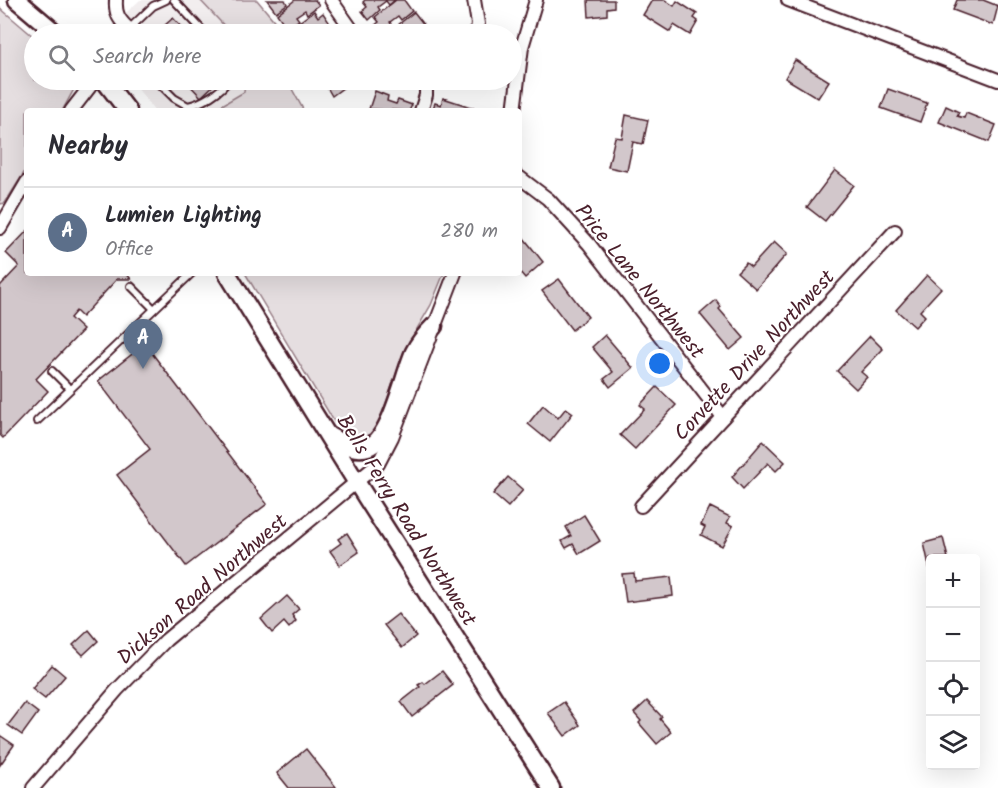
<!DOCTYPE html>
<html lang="en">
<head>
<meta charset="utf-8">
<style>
  :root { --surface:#fff; --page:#f7f7f7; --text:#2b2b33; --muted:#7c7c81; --line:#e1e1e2; --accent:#d1495b }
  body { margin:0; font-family:Kalam,sans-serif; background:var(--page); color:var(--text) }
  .controls { position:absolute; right:18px; bottom:18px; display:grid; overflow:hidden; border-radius:6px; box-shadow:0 6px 24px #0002 }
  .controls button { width:54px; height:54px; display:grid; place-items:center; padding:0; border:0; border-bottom:2px solid var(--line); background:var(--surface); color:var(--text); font:30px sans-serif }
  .you { position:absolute; left:660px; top:364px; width:21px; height:21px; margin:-15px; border:4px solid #fff; border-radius:50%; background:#1a73e8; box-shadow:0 0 0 9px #1a73e833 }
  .badge { display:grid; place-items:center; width:39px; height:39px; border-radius:50%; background:var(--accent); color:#fff; font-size:20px; font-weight:700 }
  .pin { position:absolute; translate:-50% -50px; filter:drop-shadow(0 2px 3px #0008) }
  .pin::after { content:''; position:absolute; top:32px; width:21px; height:18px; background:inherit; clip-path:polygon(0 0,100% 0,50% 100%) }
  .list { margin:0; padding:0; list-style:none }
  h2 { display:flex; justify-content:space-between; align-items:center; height:78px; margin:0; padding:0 24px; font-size:26px }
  h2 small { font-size:20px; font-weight:400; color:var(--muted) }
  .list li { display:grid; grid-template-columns:39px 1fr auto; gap:18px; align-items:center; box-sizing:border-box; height:90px; padding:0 24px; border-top:2px solid var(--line) }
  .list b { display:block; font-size:22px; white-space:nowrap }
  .list p { margin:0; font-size:20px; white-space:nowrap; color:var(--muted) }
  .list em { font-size:20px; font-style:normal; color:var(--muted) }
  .icon { flex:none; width:33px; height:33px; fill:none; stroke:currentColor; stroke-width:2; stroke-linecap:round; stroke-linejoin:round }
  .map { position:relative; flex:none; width:998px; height:788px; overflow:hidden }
  .search { position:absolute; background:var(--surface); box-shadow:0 6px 24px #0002; left:24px; top:24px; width:498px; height:66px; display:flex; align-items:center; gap:15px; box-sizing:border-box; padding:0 21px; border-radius:33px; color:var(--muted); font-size:22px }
  .panel { position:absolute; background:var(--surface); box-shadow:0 6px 24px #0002; left:24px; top:108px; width:498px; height:168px; border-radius:6px }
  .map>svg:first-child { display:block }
  .built { fill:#f2eeef }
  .green { fill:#e5dee0; stroke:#987e86; stroke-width:1.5 }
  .building { fill:#d2c7cb; stroke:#4a1f2b; stroke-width:1.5 }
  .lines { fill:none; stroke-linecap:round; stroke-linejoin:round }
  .service-casing { stroke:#4a1f2b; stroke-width:10 }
  .minor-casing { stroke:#4a1f2b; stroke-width:16 }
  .secondary-casing { stroke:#4a1f2b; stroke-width:21 }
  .service { stroke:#fff; stroke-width:6 }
  .minor { stroke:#fff; stroke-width:12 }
  .secondary { stroke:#fff; stroke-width:16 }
  .labels { text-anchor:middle; stroke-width:4.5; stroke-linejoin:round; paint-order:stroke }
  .street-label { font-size:21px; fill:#4a1f2b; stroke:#fff }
</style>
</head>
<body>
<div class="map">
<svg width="998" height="788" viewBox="0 0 998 788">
  <rect width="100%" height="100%" fill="#fff"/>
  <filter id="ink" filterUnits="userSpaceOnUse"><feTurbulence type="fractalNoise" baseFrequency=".0167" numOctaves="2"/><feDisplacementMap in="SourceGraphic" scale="12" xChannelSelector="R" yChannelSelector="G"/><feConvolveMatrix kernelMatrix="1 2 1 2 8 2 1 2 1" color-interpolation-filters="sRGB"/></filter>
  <g filter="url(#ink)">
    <g class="built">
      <polygon points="140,0 200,0 232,34 103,34"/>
      <polygon points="131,80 245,80 244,92 212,111 155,111"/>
    </g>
    <g class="green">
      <polygon points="200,0 257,0 282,30 277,34 232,34"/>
      <polygon points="0,8 34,37 34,80 79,80 62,111 27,111 27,168 5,203 0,204"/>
      <polygon points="245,80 287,80 304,111 212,111 244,92"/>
      <polygon points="245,273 444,273 431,305 404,351 378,426 368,438 358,440 347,436 335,423"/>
    </g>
    <g class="building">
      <polygon points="267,0 285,0 287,4 276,12"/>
      <polygon points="295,0 315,0 319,5 307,14 305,10 296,16 299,20 287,28 277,14"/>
      <polygon points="365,0 395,0 389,5 386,1 378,7 380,10 369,20 362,11 367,7 363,2"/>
      <polygon points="396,0 404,0 412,11 401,20 398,16 390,22 392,26 381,34 374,26 379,22 375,17"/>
      <polygon points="588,0 614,0 614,7 607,8 607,15 589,17"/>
      <polygon points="652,0 665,0 674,6 677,1 697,14 694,18 698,21 690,35 674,25 670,32 643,15"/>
      <polygon points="957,0 983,0 998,6 993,25 953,10"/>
      <polygon points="314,11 318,17 323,13 329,22 318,31 315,27 308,34 290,34 287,31"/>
      <polygon points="414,12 425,26 415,34 411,32 407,34 389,34 388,33"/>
      <polygon points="173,18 188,34 155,34"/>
      <polygon points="795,60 829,81 818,98 785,78"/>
      <polygon points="185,80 219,80 201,97"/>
      <polygon points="323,80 346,80 341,83 344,87 332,96"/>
      <polygon points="888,89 927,103 920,122 881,108"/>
      <polygon points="375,91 388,96 387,101 396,104 398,100 412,105 409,111 369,109"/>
      <polygon points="443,98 474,108 473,111 432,111 435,103 441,105"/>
      <polygon points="946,106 959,112 957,116 964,118 966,113 996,125 989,142 939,122"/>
      <polygon points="626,115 648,120 643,144 633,142 627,171 608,167 615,137 622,138"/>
      <polygon points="835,170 854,185 825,221 807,207"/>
      <polygon points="27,231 27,273 126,273 131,279 117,279 82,317 76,311 70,318 83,330 36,379 48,391 3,438 0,435 0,286 19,266 6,253"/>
      <polygon points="519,232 543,262 525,278 519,271"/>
      <polygon points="774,242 787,254 756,289 737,272 746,263 751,267"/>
      <polygon points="927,275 941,288 920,311 925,316 915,327 896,310"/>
      <polygon points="559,279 588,317 572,330 542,291"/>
      <polygon points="716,300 721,307 719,309 744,338 730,350 700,314"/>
      <polygon points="605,335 633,368 610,387 604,379 613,372 592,347"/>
      <polygon points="870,336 883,349 861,372 867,377 856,389 837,371"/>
      <polygon points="145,344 267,504 186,566 117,475 150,449 98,381"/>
      <polygon points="657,387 676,405 635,449 620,435 645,409 640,405"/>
      <polygon points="543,405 558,418 566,408 573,413 550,442 528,424"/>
      <polygon points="763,441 785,462 776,471 768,463 743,489 732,477"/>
      <polygon points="508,477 523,490 508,507 493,494"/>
      <polygon points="710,507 730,517 727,523 733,526 722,546 701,535 705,527 701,525"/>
      <polygon points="584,515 600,541 579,554 573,544 566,548 562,541 571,536 566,527"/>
      <polygon points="347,533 359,552 340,565 330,551 341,543 338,539"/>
      <polygon points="943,538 948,558 930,558 930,570 924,543"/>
      <polygon points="634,573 635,581 671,577 673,596 626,602 622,574"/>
      <polygon points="287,596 299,609 292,615 296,621 289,628 284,622 272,633 261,619"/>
      <polygon points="398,614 416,636 402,648 384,625"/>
      <polygon points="89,630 98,641 83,655 73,645"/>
      <polygon points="52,665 65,676 45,699 32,689"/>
      <polygon points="442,671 453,685 412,717 401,702 420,687 418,685 423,682 425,684"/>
      <polygon points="647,701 662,717 660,719 671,732 657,744 639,723 641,721 634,713"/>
      <polygon points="564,702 580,725 565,736 548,713"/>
      <polygon points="25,703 38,713 22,735 8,725"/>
      <polygon points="1,736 14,745 0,765 0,738"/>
      <polygon points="306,749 336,787 334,788 289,788 277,773"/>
    </g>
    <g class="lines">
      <defs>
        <g id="service">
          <polyline points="174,0 206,34"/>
          <polyline points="129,29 153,6 166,0"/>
          <path d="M156,80L174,98L188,106C200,104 223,91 228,80"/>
          <polyline points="131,286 154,309"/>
          <polyline points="52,371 70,389"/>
          <polyline points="37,421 192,273"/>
        </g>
        <g id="minor">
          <path d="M116,0C115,14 119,20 129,29L128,34"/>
          <polyline points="331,0 355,34"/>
          <polyline points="474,0 478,24 476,34"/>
          <polyline points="788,0 998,80"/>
          <polyline points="71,111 95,80"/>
          <polyline points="421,111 426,95 426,80"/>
          <polyline points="514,111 522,47 536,0"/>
          <polyline points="519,177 548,199 589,244 723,417"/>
          <polyline points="0,228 27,182"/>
          <polyline points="641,506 895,231"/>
          <polyline points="33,788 117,690 166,640 378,464 392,437 455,273"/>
        </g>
        <g id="secondary">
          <polyline points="17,0 57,34"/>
          <polyline points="104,80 128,111"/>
          <polyline points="227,273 357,483 551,788"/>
          <path d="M329,436C341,442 354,452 368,447C391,439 404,373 414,352C419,342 426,334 434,326"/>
        </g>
      </defs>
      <use href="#service" class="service-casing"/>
      <use href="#minor" class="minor-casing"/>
      <use href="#secondary" class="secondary-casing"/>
      <use href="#service" class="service"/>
      <use href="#minor" class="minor"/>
      <use href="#secondary" class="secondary"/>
    </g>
  </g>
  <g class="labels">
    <g class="street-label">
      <text transform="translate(640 281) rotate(51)" y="7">Price Lane Northwest</text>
      <text transform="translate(754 355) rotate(-47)" y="7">Corvette Drive Northwest</text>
      <text transform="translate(407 520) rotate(58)" y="7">Bells Ferry Road Northwest</text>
      <text transform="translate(202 589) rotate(-41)" y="7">Dickson Road Northwest</text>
    </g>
  </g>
</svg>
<div class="controls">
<button>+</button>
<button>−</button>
<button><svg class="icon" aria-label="locate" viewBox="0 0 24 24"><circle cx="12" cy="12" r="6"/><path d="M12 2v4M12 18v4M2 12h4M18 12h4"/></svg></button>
<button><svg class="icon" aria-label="layers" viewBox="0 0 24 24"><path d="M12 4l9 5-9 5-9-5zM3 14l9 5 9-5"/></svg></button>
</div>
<div class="you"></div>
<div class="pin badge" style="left:143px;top:369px;background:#5c6f8a">A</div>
<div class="search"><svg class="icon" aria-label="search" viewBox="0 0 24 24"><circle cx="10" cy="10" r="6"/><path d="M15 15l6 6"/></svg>Search here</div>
<section class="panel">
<h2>Nearby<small></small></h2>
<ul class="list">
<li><span class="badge" style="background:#5c6f8a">A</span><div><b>Lumien Lighting</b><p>Office</p></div><em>280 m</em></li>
</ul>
</section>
</div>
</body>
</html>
